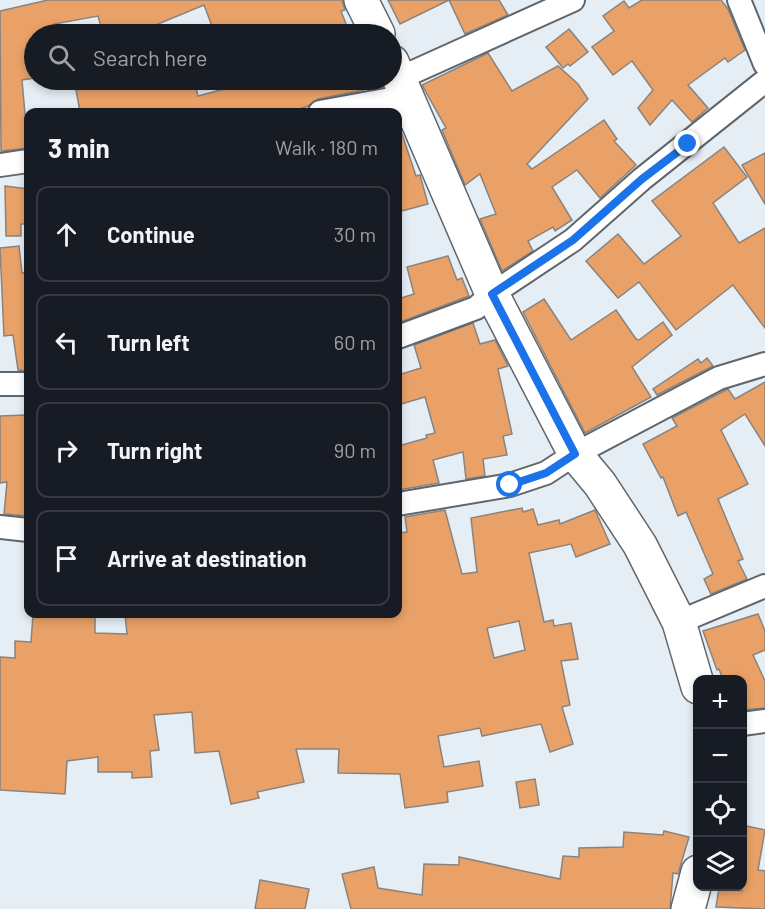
<!DOCTYPE html>
<html lang="en">
<head>
<meta charset="utf-8">
<style>
  :root { --surface:#171b24; --page:#242831; --text:#f1f3f6; --muted:#9ea1a6; --line:#363941 }
  body { margin:0; font-family:Barlow,sans-serif; background:var(--page); color:var(--text) }
  .controls { position:absolute; right:18px; bottom:18px; display:grid; overflow:hidden; border-radius:12px; box-shadow:0 3px 9px #0003 }
  .controls button { width:54px; height:54px; display:grid; place-items:center; padding:0; border:0; border-bottom:2px solid var(--line); background:var(--surface); color:var(--text); font:30px sans-serif }
  .stop { position:absolute; width:18px; height:18px; margin:-14px; border:4px solid #1a73e8; border-radius:50%; background:#fff }
  .stop.end { background:#1a73e8; border-color:#fff; box-shadow:0 2px 6px #0008 }
  .list { margin:0; padding:0; list-style:none }
  h2 { display:flex; justify-content:space-between; align-items:center; height:78px; margin:0; padding:0 24px; font-size:26px }
  h2 small { font-size:20px; font-weight:400; color:var(--muted) }
  .list li { display:grid; grid-template-columns:39px 1fr auto; gap:18px; align-items:center; box-sizing:border-box; height:96px; margin:0 12px 12px; padding:0 12px; border:2px solid var(--line); border-radius:12px }
  .list b { display:block; font-size:22px; white-space:nowrap }
  .list em { font-size:20px; font-style:normal; color:var(--muted) }
  .icon { flex:none; width:33px; height:33px; fill:none; stroke:currentColor; stroke-width:2; stroke-linecap:round; stroke-linejoin:round }
  .map { position:relative; flex:none; width:765px; height:909px; overflow:hidden }
  .search { position:absolute; background:var(--surface); box-shadow:0 3px 9px #0003; left:24px; top:24px; width:378px; height:66px; display:flex; align-items:center; gap:15px; box-sizing:border-box; padding:0 21px; border-radius:33px; color:var(--muted); font-size:22px }
  .panel { position:absolute; background:var(--surface); box-shadow:0 3px 9px #0003; left:24px; top:108px; width:378px; height:510px; border-radius:12px }
  .map>svg:first-child { display:block }
  .building { fill:#eaa167; stroke:#8a837d; stroke-width:1.5; fill-rule:evenodd }
  .lines { fill:none; stroke-linecap:round; stroke-linejoin:round }
  .street-casing { stroke:#5f666c; stroke-width:26 }
  .secondary-casing { stroke:#5f666c; stroke-width:36 }
  .street { stroke:#fff; stroke-width:22 }
  .secondary { stroke:#fff; stroke-width:33 }
  .route { stroke:#1a73e8; stroke-width:8 }
</style>
</head>
<body>
<div class="map">
<svg width="765" height="909" viewBox="0 0 765 909">
  <rect width="100%" height="100%" fill="#e6eef5"/>
  <g class="building">
    <polygon points="48,0 342,0 345,10 341,11 350,34 247,34 244,27 215,34 204,5 158,24 160,34 103,34 98,16 54,24 55,34 34,34 34,78 22,80 28,148 1,151 0,11"/>
    <polygon points="388,0 499,0 508,15 465,34 449,0 400,24"/>
    <polygon points="642,0 721,0 728,9 745,50 728,62 725,58 688,85 708,108 692,122 672,100 650,125 638,108 653,90 632,61 613,75 592,47 614,31 603,16 624,1 629,8"/>
    <polygon points="569,29 588,52 570,66 568,64 563,68 546,47"/>
    <polygon points="488,53 512,91 558,66 578,84 588,99 527,164 532,169 604,120 617,139 614,141 636,165 600,198 577,170 552,187 572,220 555,231 553,227 528,241 533,251 502,271 480,219 496,214 480,174 465,185 442,130 446,128 422,85"/>
    <polygon points="120,80 194,80 198,96 232,87 230,80 362,80 364,90 318,99 308,106 291,112 80,112 76,90 121,82"/>
    <polygon points="398,130 401,131 416,176 420,175 428,204 398,212"/>
    <polygon points="724,147 747,177 713,203 739,243 765,228 765,328 733,285 676,330 639,282 618,298 586,261 618,234 644,264 681,236 652,201"/>
    <polygon points="765,153 765,204 742,165"/>
    <polygon points="5,186 28,189 28,224 21,224 21,236 6,236"/>
    <polygon points="19,246 22,273 28,272 28,371 18,370 13,335 4,336 0,248"/>
    <polygon points="448,256 457,280 462,278 469,296 398,323 398,299 414,294 407,267"/>
    <polygon points="544,299 571,340 616,310 636,339 639,340 663,322 672,335 632,367 651,397 585,433 523,312"/>
    <polygon points="473,323 480,344 495,340 508,366 498,369 512,434 503,436 507,455 483,459 485,476 466,479 463,452 433,460 439,483 398,490 398,446 427,438 426,435 435,433 425,397 398,405 398,375 421,368 414,345"/>
    <polygon points="707,358 713,366 657,395 653,389 698,359 701,363"/>
    <polygon points="765,382 765,446 745,414 721,430 748,484 718,499 743,559 738,561 747,579 711,594 704,579 713,574 686,512 678,516 663,477 661,478 643,444 677,426 672,418 724,391 728,389 735,399"/>
    <polygon points="25,415 28,454 28,516 4,514 7,482 0,483 0,416"/>
    <path d="M522,508L523,512L533,509L538,525L559,520L560,524L595,510L610,544L576,557L571,544L529,553L544,622L553,620L554,626L571,623L578,659L561,661L570,705L562,707L573,744L550,752L541,724L482,736L480,728L438,736L444,767L479,761L483,786L447,792L448,802L405,808L400,774L338,773L339,749H296L304,782L257,792L259,798L231,804L219,751L195,753L192,712L154,715L159,750L150,751L152,777L132,778V772H98V757L67,761L65,794L0,790V657L15,658V641L31,642L33,614H95V633L127,634L125,614H398V533L407,532L405,517L445,510L462,574L477,572L471,518ZM519,621L525,650L494,658L487,628Z"/>
    <polygon points="758,614 765,631 765,650 753,655 765,681 765,708 742,710 742,680 723,680 719,669 717,670 703,631"/>
    <polygon points="535,779 539,805 520,808 516,782"/>
    <polygon points="742,825 765,830 758,870 765,871 765,909 716,907 719,888 742,891"/>
    <polygon points="664,831 689,837 678,874 673,873 670,909 351,909 342,874 374,867 378,888 422,895 424,864 459,865 459,857 560,879 563,856 579,857 579,848 623,847 624,832 663,835"/>
    <polygon points="260,880 309,889 305,909 255,909"/>
  </g>
  <g class="lines">
    <defs>
      <g id="street">
        <polyline points="739,0 765,64"/>
        <polyline points="400,78 573,0"/>
        <polyline points="320,112 407,96"/>
        <polyline points="0,165 28,161"/>
        <polyline points="398,337 476,308 492,294 573,240 642,179 765,81"/>
        <polyline points="0,384 28,384"/>
        <polyline points="398,504 510,485 546,473 575,454 719,378 765,364"/>
        <polyline points="0,527 28,530"/>
        <polyline points="679,622 765,586"/>
        <polyline points="742,724 765,721"/>
      </g>
      <g id="secondary">
        <polyline points="361,0 378,34"/>
        <polyline points="392,62 492,294 575,454 600,484 640,545 679,622 698,687"/>
        <polyline points="688,909 698,872"/>
      </g>
    </defs>
    <use href="#street" class="street-casing"/>
    <use href="#secondary" class="secondary-casing"/>
    <use href="#street" class="street"/>
    <use href="#secondary" class="secondary"/>
  </g>
  <g class="lines">
    <polyline class="route" points="510,485 546,473 575,454 492,294 573,240 642,179 688,144"/>
  </g>
</svg>
<div class="controls">
<button>+</button>
<button>−</button>
<button><svg class="icon" aria-label="locate" viewBox="0 0 24 24"><circle cx="12" cy="12" r="6"/><path d="M12 2v4M12 18v4M2 12h4M18 12h4"/></svg></button>
<button><svg class="icon" aria-label="layers" viewBox="0 0 24 24"><path d="M12 4l9 5-9 5-9-5zM3 14l9 5 9-5"/></svg></button>
</div>
<div class="stop" style="left:510px;top:485px"></div>
<div class="stop end" style="left:688px;top:144px"></div>
<div class="search"><svg class="icon" aria-label="search" viewBox="0 0 24 24"><circle cx="10" cy="10" r="6"/><path d="M15 15l6 6"/></svg>Search here</div>
<section class="panel">
<h2>3 min<small>Walk · 180 m</small></h2>
<ul class="list">
<li><svg class="icon" aria-label="ahead" viewBox="0 0 24 24"><path d="M12 20V5M6 11l6-6 6 6"/></svg><div><b>Continue</b></div><em>30 m</em></li>
<li><svg class="icon" aria-label="left" viewBox="0 0 24 24"><path d="M17 20v-9H6M10 6l-5 5 5 5"/></svg><div><b>Turn left</b></div><em>60 m</em></li>
<li><svg class="icon" aria-label="right" viewBox="0 0 24 24"><path d="M7 20v-9h11M14 6l5 5-5 5"/></svg><div><b>Turn right</b></div><em>90 m</em></li>
<li><svg class="icon" aria-label="arrive" viewBox="0 0 24 24"><path d="M6 21V4h12l-3 4 3 4H6"/></svg><div><b>Arrive at destination</b></div></li>
</ul>
</section>
</div>
</body>
</html>
